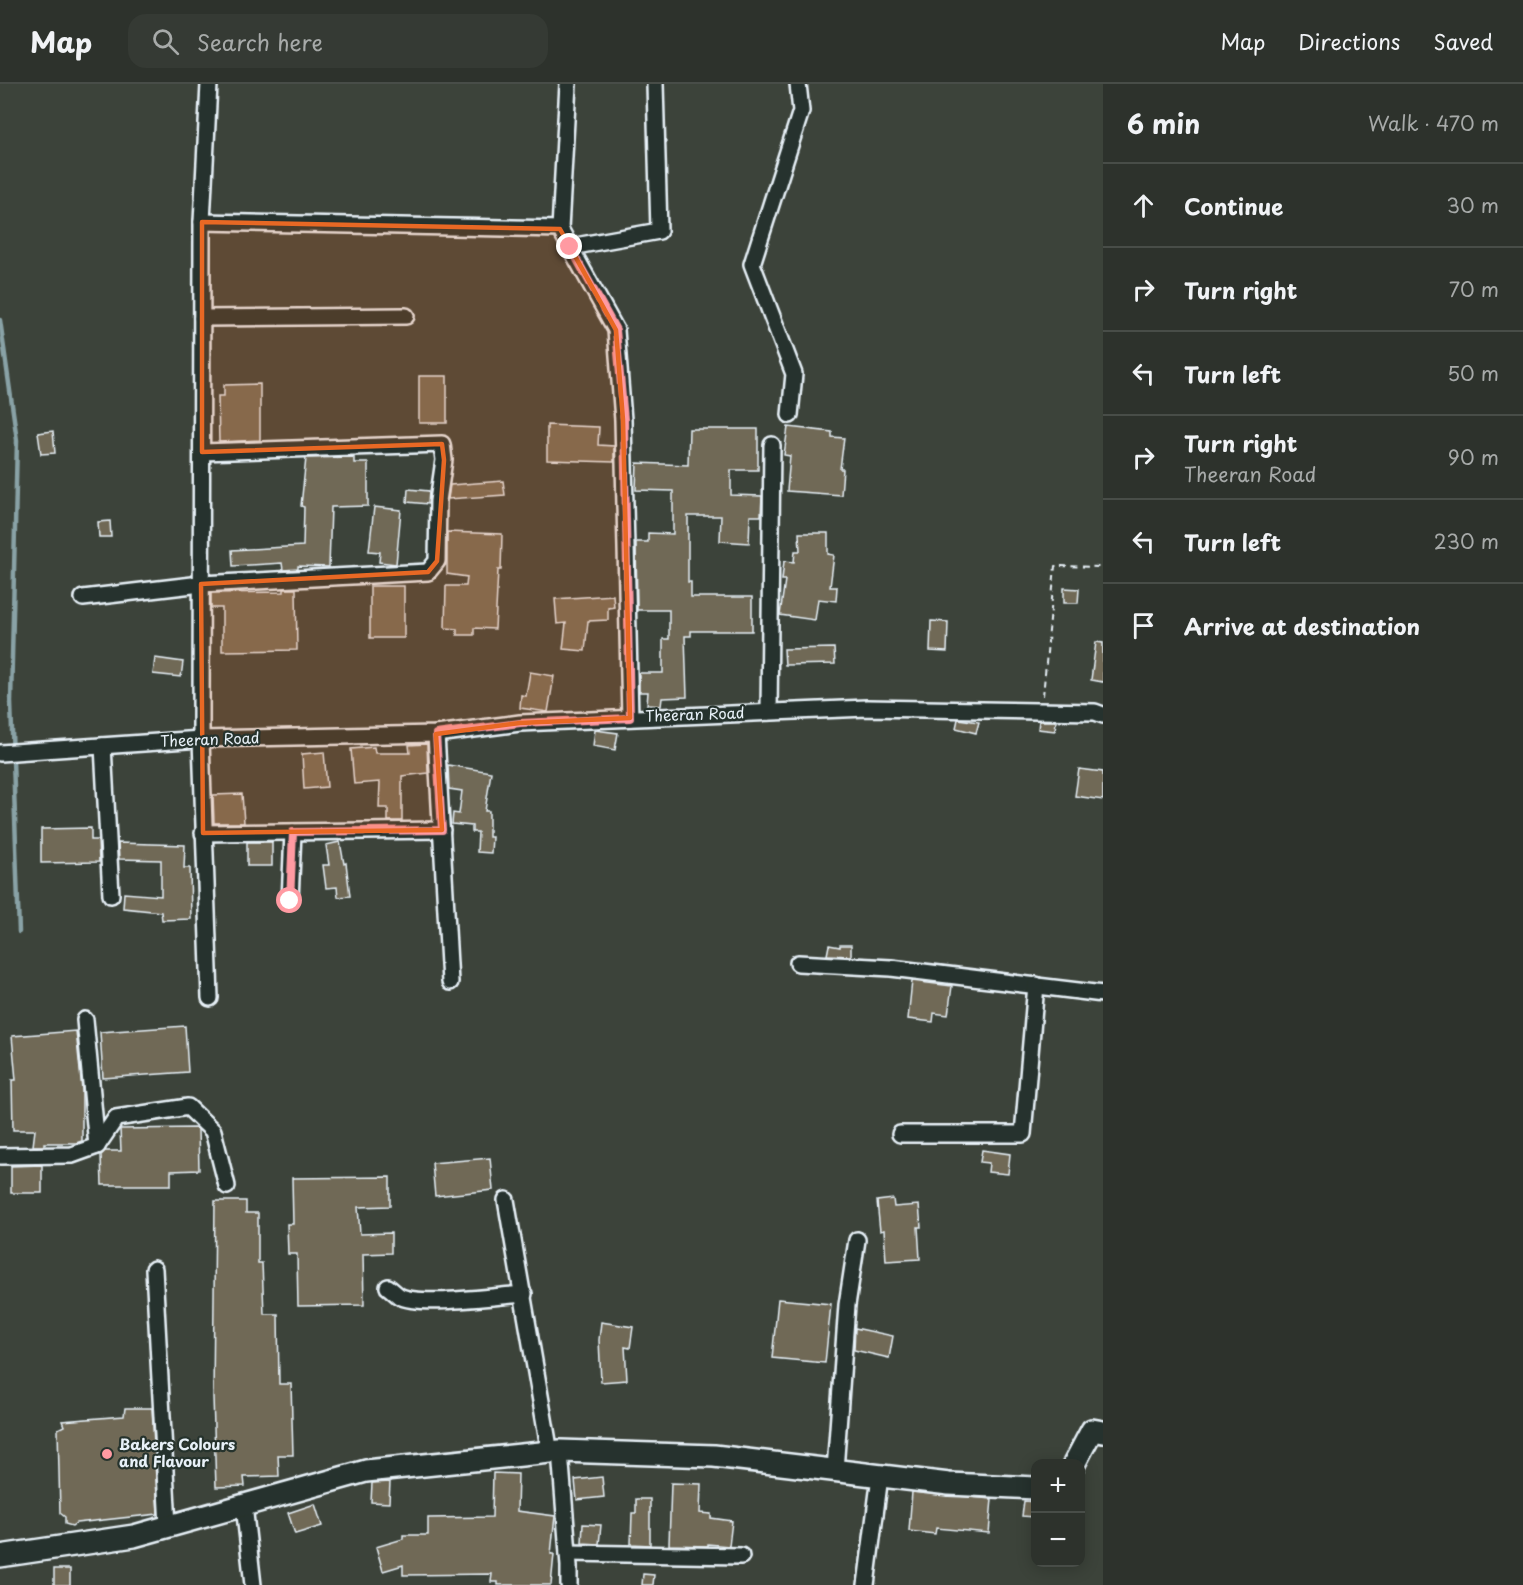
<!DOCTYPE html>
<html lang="en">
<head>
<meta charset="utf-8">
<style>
  :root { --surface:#2d322c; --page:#353a34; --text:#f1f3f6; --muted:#a7aaa9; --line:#484d48 }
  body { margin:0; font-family:"Playpen Sans",sans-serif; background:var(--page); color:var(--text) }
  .controls { position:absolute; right:18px; bottom:18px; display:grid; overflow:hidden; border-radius:12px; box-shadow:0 3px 15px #0003 }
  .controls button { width:54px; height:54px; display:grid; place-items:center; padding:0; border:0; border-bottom:2px solid var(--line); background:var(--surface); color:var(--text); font:30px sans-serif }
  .stop { position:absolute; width:18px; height:18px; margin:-14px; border:4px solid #ff9aa2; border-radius:50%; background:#fff }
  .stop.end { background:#ff9aa2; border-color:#fff; box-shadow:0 2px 6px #0008 }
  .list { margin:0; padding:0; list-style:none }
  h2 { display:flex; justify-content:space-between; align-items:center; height:78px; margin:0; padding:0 24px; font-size:26px }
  h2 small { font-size:20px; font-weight:400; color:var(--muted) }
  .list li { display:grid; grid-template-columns:39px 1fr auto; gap:18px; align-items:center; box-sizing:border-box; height:84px; padding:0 24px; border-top:2px solid var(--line) }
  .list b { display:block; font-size:22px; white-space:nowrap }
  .list p { margin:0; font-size:20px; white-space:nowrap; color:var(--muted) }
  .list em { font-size:20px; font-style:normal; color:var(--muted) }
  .icon { flex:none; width:33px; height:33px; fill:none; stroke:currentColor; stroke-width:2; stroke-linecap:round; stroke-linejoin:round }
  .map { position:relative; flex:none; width:1103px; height:1501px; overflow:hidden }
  header { display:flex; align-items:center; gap:36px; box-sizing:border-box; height:84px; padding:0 30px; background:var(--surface); border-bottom:2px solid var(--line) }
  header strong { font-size:28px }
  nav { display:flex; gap:33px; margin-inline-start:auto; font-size:21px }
  .search { width:420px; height:54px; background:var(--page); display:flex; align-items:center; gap:15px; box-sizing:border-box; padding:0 21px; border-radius:18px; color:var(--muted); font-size:22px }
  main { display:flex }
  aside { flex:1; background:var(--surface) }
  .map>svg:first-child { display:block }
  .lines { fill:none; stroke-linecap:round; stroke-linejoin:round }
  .stream { stroke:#89a2a6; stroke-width:4.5 }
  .building { fill:#6f6957; stroke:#e8f1f8; stroke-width:1.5 }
  .street-casing { stroke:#e8f1f8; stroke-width:20 }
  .secondary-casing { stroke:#e8f1f8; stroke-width:26 }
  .path { stroke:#e8f1f8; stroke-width:2; stroke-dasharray:6 4.5; stroke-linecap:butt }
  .street { stroke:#26332d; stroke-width:15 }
  .secondary { stroke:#26332d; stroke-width:21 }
  .route { stroke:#ff9aa2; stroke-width:8 }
  .marked { fill:#e86824; fill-opacity:0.2; stroke:#e86824; stroke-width:4.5; stroke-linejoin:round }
  .poi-dot { fill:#ff9aa2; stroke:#26332d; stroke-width:2 }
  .labels { text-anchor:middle; stroke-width:4.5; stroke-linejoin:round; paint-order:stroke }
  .street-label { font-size:15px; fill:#e8f1f8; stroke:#26332d }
  .poi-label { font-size:15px; font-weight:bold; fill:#e8f1f8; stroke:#26332d; text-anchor:start }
</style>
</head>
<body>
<header>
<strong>Map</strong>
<div class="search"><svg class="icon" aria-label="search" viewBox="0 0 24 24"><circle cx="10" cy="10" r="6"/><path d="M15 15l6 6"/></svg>Search here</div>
<nav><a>Map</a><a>Directions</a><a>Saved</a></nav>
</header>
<main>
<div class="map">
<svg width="1103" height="1501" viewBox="0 0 1103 1501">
  <rect width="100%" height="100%" fill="#3c433a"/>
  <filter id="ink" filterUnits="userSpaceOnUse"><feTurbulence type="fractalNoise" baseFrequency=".0167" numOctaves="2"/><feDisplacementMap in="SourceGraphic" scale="12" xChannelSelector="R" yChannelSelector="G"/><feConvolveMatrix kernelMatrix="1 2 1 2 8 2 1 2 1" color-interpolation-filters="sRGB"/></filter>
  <g filter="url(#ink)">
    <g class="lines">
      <polyline class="stream" points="0,236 17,356 11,618 19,848"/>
    </g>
    <g class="building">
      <rect x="419" y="292" width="28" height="47"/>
      <polygon points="260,300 260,356 219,358 218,312 224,312 224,301"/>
      <polygon points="547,341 599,343 598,361 614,362 614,378 547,376"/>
      <polygon points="788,343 832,348 832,353 844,354 840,385 843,385 841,411 787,407 790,372 784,371"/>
      <polygon points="689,345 758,345 758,386 731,386 731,411 762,412 761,432 750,432 749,459 720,457 721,432 688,432 688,498 691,498 691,513 752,513 752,547 691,547 691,552 685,552 687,613 662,614 661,622 647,621 648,608 639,608 639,589 663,589 663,555 669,555 669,526 637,526 636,458 648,458 648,449 673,450 673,407 636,406 637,379 688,381"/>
      <polygon points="53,347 55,369 41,370 38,349"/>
      <polygon points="354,373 354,379 368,379 368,422 331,423 329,483 298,482 298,485 283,486 282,479 233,482 232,466 303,462 304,423 301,422 306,374"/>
      <polygon points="503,397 505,411 448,415 450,401"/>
      <polygon points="408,405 429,407 428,420 407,418"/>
      <polygon points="374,423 401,426 396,480 379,478 380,468 369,467"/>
      <polygon points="110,437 111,453 99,453 98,438"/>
      <polygon points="447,448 502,450 501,486 498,486 495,545 474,544 474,551 457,551 457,545 445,544 446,502 466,502 467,493 447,490"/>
      <polygon points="799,449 828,449 828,470 834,471 830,503 837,503 836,517 818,515 815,536 780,531 785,496 782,496 784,477 794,478 795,467 800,467"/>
      <rect x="370" y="502" width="34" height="52"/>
      <polygon points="1064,504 1079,505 1078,519 1064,519"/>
      <polygon points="284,505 296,505 297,566 222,567 222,524 211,524 211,509 284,508"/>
      <polygon points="613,511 614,523 608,524 608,536 588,537 585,567 563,565 566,539 557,540 555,515"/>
      <polygon points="931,537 948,538 947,568 930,567"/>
      <polygon points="1096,558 1103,559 1103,598 1091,596"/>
      <polygon points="834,564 835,580 785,581 784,565"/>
      <polygon points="155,574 183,578 181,593 153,590"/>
      <polygon points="530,588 554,592 548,628 520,624 521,611 526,612"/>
      <polygon points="958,635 979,638 976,649 956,644"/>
      <polygon points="1039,637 1056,637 1055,647 1038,645"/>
      <polygon points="595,646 618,649 615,666 593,662"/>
      <polygon points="427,660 428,689 402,692 402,737 388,737 388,724 379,724 380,698 354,700 351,665 374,663 375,669 410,669 409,661"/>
      <polygon points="324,668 327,703 304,705 302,670"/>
      <polygon points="448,681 491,688 485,727 489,727 489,753 492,753 491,769 477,768 478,748 472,748 472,742 452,740 453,729 459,730 462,707 449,705"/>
      <polygon points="1079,685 1103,688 1103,716 1075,712"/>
      <polygon points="242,710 244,739 214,739 213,711"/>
      <polygon points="91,744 91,756 98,756 99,778 41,779 41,745"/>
      <rect x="247" y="758" width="25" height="24"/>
      <polygon points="340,758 344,780 346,779 350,812 338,813 337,803 326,804 323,781 329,781 326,761"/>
      <polygon points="118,759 185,761 184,784 190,784 191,835 162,836 161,828 123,824 124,809 161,812 161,776 119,775"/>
      <polygon points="829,861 840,863 840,861 851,861 851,872 827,871"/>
      <polygon points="912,897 952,902 948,931 934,929 933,938 908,935"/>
      <polygon points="185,942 188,988 103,994 100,948"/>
      <polygon points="76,947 82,1006 82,1057 76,1059 44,1059 44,1062 33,1062 35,1046 13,1046 12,996 16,996 12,952"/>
      <polygon points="196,1044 198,1046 199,1086 171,1087 171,1101 102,1101 101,1071 105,1067 121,1067 120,1045"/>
      <polygon points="982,1066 1010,1070 1008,1090 988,1088 989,1079 980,1078"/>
      <polygon points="490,1074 493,1106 435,1112 432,1079"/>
      <polygon points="42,1081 42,1109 11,1109 11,1082"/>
      <polygon points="390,1093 390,1122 358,1123 360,1150 391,1149 391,1169 363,1170 364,1221 298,1222 297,1170 288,1170 287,1140 293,1140 292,1094"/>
      <polygon points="893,1115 894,1123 919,1121 921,1143 918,1143 920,1175 886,1177 884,1146 880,1147 877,1117"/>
      <polygon points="215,1117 246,1117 246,1129 258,1129 258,1179 262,1179 264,1230 278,1230 279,1300 291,1300 293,1371 278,1371 279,1392 244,1393 245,1402 216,1403 213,1313"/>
      <polygon points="778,1215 831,1220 825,1279 772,1274"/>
      <polygon points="601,1238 633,1243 630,1264 625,1263 627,1296 601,1298 599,1256"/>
      <polygon points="855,1244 893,1252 889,1274 854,1266"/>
      <polygon points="125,1324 152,1324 158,1430 76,1439 72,1442 65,1440 65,1433 60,1429 58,1345 64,1342 62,1337 124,1332"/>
      <polygon points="493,1389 518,1390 517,1427 555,1432 551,1470 554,1470 551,1501 498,1501 498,1498 491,1498 492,1490 403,1491 403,1481 383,1487 376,1463 403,1455 403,1451 428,1451 428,1434 492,1433"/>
      <polygon points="602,1393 604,1413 577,1416 575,1396"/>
      <polygon points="390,1398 389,1419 371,1418 372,1399"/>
      <polygon points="671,1399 701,1400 700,1429 711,1430 711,1434 732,1437 729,1462 708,1460 708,1462 669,1461"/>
      <polygon points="912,1408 992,1415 989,1449 936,1444 935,1450 909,1447"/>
      <polygon points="636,1415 650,1415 650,1461 631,1460 632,1429 636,1429"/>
      <polygon points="1024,1417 1035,1418 1035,1433 1022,1432"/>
      <polygon points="315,1420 322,1442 295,1450 288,1429"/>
      <polygon points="583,1440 601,1441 599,1460 582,1459"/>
      <rect x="54" y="1485" width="16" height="16"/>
      <polygon points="643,1490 654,1491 653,1501 642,1501"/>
    </g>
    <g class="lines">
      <defs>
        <g id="street">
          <polyline points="209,0 202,138 201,655 210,914"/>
          <polyline points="202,138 560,145 616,246 623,336 630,634"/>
          <polyline points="560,145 568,0"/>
          <polyline points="570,163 659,147 655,0"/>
          <polyline points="202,234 406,232"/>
          <polyline points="790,331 794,290 752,180 801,27 798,0"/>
          <polyline points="83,514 201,500 428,488 437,477 438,417 444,376 442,360 202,368"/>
          <polyline points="769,628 772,361"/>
          <polyline points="436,650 450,898"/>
          <polyline points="103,662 111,811"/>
          <polyline points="0,669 201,655 436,650 520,639 867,624 1095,628 1103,631"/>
          <polyline points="203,749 442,746"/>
          <polyline points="290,817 293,748"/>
          <polyline points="798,879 891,884 1103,910"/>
          <polyline points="900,1050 1023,1050 1036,901"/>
          <polyline points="97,1062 116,1034 188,1023 213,1047 227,1102"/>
          <polyline points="0,1072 72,1071 97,1062 85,936"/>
          <polyline points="506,1116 550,1369"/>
          <polyline points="154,1185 168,1442"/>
          <path d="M388,1203C391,1205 395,1209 399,1212C421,1223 496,1212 524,1210"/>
          <polyline points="560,1367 569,1482 569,1501"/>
          <polyline points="835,1386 847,1221 857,1156"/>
          <polyline points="244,1421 253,1501"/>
          <polyline points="568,1469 741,1472"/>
          <polyline points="866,1501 880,1392"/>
        </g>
        <g id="secondary">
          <polyline points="1074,1380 1092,1346 1103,1348"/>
          <polyline points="0,1472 134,1452 366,1387 560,1367 714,1372 949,1400 1036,1404"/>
        </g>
      </defs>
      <use href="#street" class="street-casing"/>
      <use href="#secondary" class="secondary-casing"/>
      <polyline class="path" points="1043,612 1055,482 1103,483"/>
      <use href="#street" class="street"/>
      <use href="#secondary" class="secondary"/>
    </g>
  </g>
  <g class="lines" filter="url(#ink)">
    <polyline class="route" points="290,817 293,748 442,746 436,650 520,639 630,634 624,336 616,246 570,163"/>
  </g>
  <path class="marked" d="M202,138L560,145L616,246L623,336L630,634L520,639L436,650L442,746L203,749L201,500L428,488L437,477L444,376L442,360L202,368Z"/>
  <circle class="poi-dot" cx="107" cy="1370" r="6"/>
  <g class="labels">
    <g class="street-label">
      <text transform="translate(695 631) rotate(-2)" y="5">Theeran Road</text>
      <text transform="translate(210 656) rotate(-2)" y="5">Theeran Road</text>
    </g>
    <g class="poi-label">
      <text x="119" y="1366">Bakers Colours<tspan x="119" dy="17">and Flavour</tspan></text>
    </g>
  </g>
</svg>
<div class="controls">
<button>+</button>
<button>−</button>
</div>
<div class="stop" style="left:290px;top:817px"></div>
<div class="stop end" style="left:570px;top:163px"></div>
</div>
<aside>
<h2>6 min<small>Walk · 470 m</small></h2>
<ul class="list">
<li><svg class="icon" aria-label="ahead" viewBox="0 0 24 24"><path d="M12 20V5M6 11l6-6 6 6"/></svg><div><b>Continue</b></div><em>30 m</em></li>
<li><svg class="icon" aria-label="right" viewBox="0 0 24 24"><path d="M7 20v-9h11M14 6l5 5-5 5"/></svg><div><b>Turn right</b></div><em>70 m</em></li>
<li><svg class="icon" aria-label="left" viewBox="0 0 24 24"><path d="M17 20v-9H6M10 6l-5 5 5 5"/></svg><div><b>Turn left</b></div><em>50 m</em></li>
<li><svg class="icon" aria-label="right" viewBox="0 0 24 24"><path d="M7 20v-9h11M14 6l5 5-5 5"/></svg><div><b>Turn right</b><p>Theeran Road</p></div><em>90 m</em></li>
<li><svg class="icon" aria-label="left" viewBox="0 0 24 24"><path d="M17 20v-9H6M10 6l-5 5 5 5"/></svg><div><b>Turn left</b></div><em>230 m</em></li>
<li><svg class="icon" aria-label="arrive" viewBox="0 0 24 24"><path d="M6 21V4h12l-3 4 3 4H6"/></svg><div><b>Arrive at destination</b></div></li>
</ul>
</aside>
</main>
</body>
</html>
